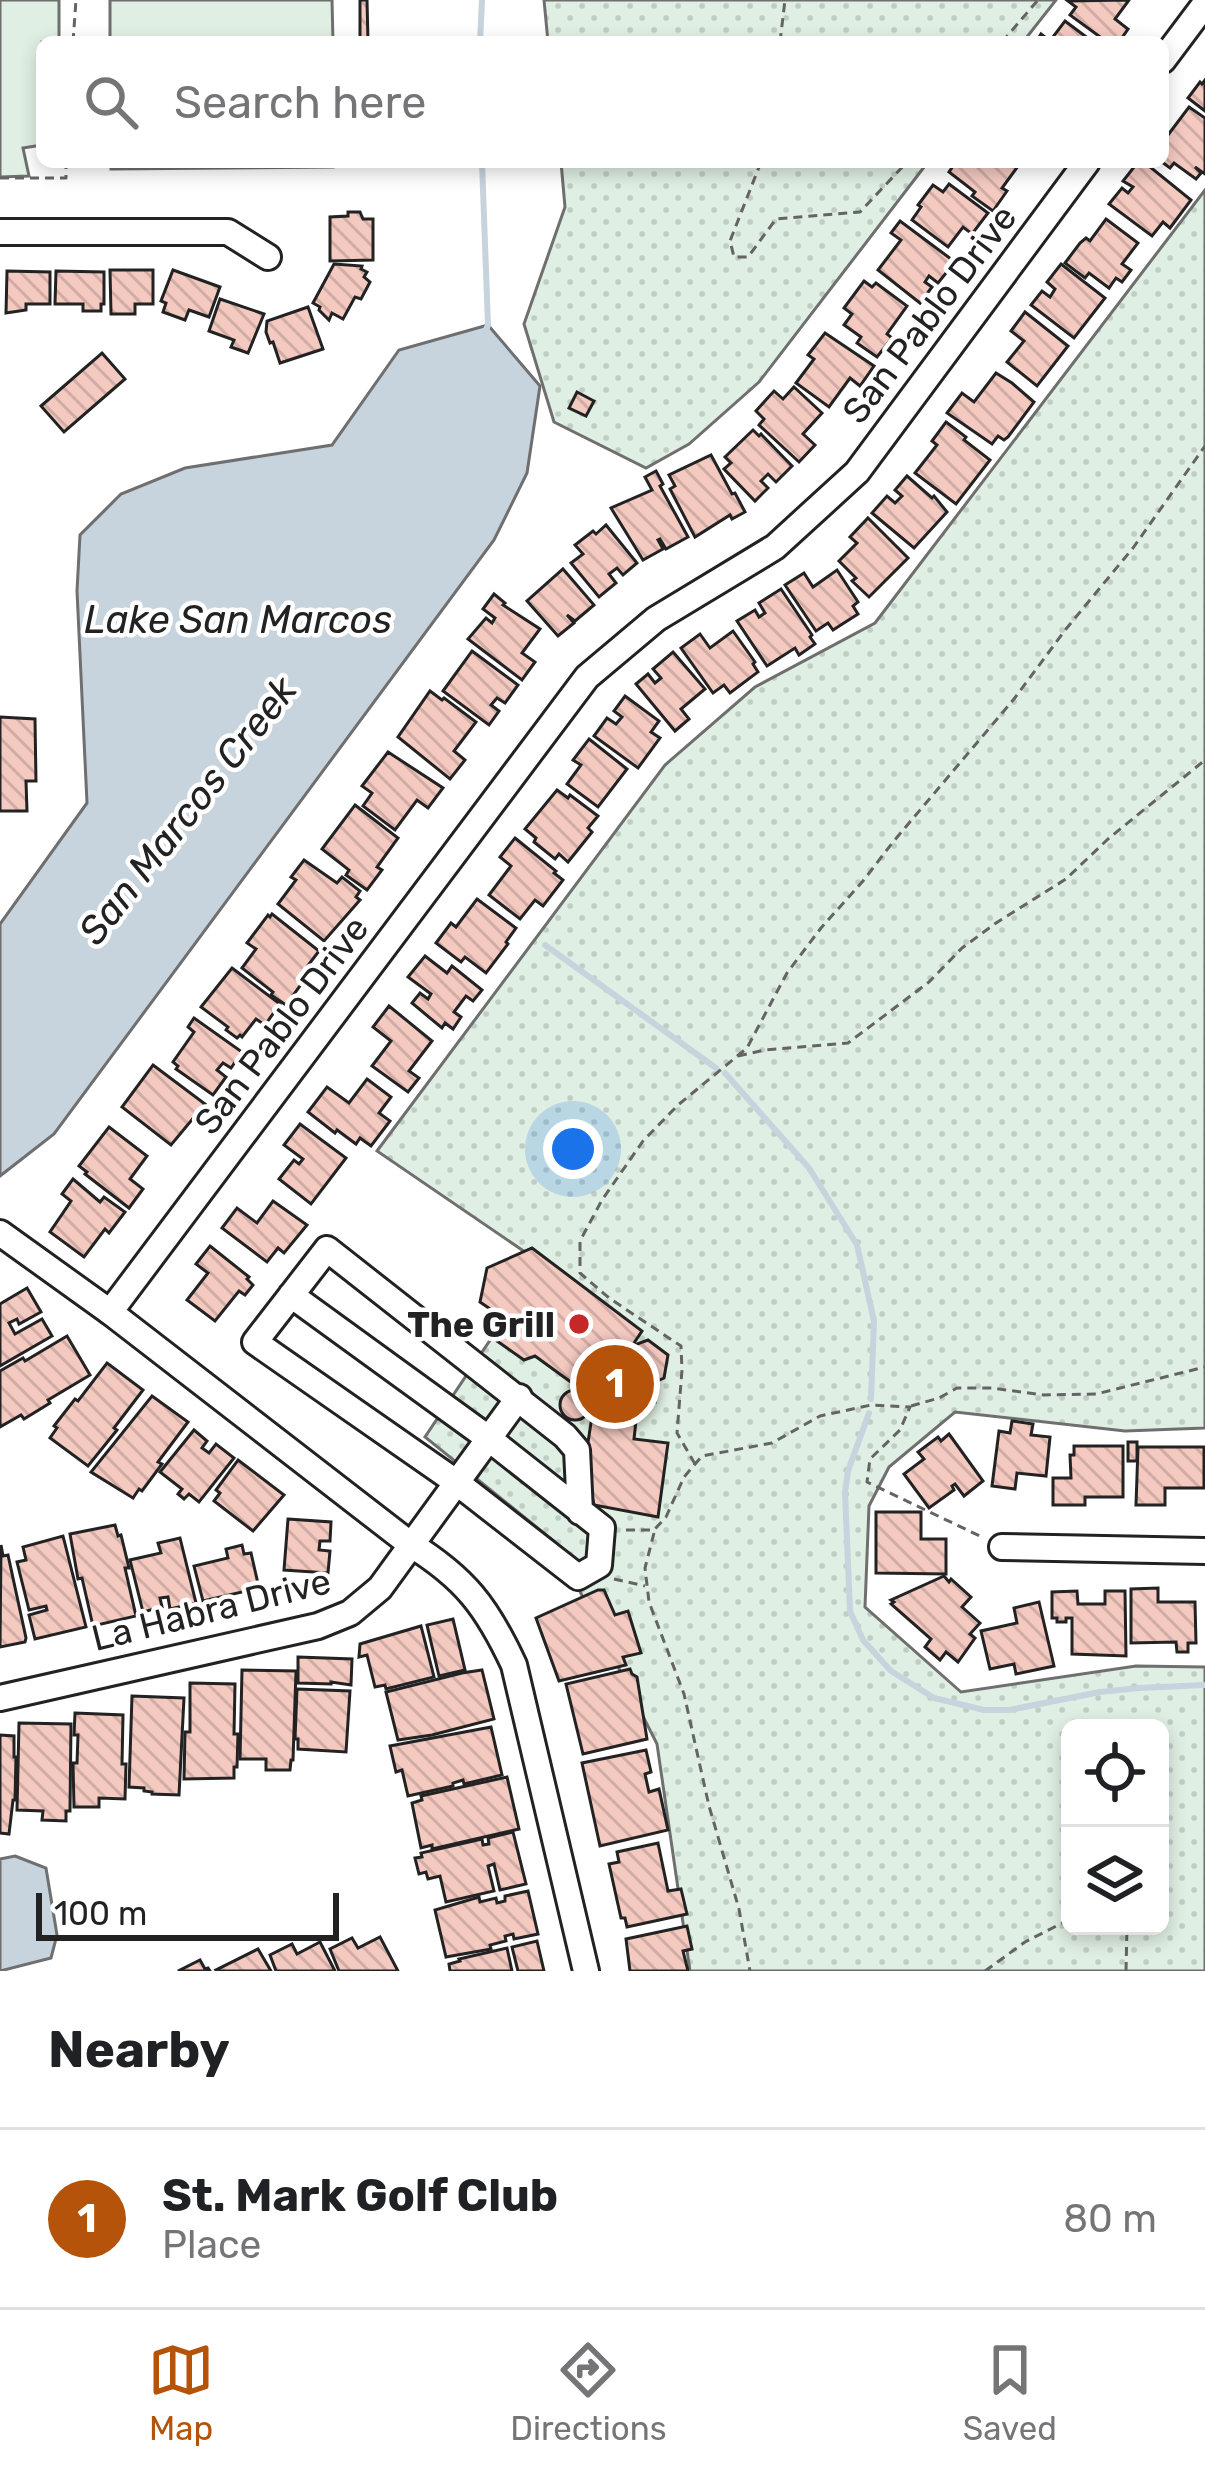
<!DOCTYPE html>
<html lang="en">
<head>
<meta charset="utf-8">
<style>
  :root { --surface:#fff; --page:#f6f6f6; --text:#202124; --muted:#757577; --line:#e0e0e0; --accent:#b45309 }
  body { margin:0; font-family:Rubik,sans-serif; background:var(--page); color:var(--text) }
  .controls { position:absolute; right:36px; bottom:36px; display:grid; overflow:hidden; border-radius:18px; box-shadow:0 6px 18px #0003 }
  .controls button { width:108px; height:108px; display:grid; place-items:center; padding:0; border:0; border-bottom:3px solid var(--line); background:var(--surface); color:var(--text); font:60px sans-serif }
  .scale { position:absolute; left:36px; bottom:30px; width:303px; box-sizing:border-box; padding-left:12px; border:6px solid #222; border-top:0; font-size:33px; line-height:42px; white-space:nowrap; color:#222; -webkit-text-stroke:9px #fff; paint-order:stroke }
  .you { position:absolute; left:573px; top:1149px; width:42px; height:42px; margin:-30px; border:9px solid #fff; border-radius:50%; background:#1a73e8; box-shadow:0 0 0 18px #1a73e833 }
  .badge { display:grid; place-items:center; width:78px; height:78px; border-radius:50%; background:var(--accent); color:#fff; font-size:39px; font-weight:700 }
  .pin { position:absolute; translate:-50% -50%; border:6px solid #fff; box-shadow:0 3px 12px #0006 }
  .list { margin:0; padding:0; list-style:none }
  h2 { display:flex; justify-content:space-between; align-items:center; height:156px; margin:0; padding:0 48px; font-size:51px }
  h2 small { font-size:39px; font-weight:400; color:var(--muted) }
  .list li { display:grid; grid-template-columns:78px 1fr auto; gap:36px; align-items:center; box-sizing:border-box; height:180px; padding:0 48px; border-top:3px solid var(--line) }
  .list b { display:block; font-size:45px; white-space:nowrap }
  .list p { margin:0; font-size:39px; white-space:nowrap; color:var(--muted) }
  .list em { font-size:39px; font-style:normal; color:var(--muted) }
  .icon { flex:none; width:66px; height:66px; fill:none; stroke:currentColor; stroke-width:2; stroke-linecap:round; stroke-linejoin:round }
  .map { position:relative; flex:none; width:1205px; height:1971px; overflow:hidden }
  .search { position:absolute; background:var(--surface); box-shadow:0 6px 18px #0003; left:36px; right:36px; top:36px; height:132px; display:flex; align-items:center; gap:30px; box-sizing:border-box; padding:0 42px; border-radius:18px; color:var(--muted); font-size:45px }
  .sheet { height:336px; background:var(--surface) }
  nav { display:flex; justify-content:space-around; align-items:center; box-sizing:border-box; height:168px; border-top:3px solid var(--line); background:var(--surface); font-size:33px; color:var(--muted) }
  nav a { display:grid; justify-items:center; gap:6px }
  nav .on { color:var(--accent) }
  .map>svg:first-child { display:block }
  .grass { fill:url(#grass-dots); stroke:#6f6f6f; stroke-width:3; fill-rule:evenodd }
  .park { fill:#e0efe3; stroke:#6f6f6f; stroke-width:3 }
  .water { fill:#c7d3dd; stroke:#6f6f6f; stroke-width:3 }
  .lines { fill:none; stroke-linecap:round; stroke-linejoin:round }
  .stream { stroke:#c7d3dd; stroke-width:6 }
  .building { fill:url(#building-back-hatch); stroke:#222; stroke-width:3 }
  .minor-casing { stroke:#222; stroke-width:30 }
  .path { stroke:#646464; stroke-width:3; stroke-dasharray:9 6; stroke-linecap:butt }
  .minor { stroke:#fff; stroke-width:24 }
  .poi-dot { fill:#c62828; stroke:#fff; stroke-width:4.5 }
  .labels { text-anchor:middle; stroke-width:9; stroke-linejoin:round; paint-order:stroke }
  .street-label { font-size:36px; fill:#222; stroke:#fff }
  .poi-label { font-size:36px; font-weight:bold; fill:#222; stroke:#fff; text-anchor:end }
  .water-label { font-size:39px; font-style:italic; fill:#222; stroke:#fff }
</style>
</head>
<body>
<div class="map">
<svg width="1205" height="1971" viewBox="0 0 1205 1971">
  <defs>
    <pattern id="grass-dots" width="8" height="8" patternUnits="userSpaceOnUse" patternTransform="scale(3)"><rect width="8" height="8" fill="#e0efe3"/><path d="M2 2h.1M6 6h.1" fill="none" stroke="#c0cdc2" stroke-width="1.8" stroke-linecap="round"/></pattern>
    <pattern id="building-back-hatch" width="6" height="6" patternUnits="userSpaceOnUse" patternTransform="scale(3)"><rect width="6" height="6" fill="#f3c9c0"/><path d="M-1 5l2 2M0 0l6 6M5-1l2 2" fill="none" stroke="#d0aca5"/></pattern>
  </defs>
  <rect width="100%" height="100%" fill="#fff"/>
  <g class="grass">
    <polygon points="544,0 1056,0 1023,42 548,42"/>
    <polygon points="561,162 928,162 759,382 689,444 646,468 554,422 524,324 565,207"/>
    <path d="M1205,190V1428L1125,1431L955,1412L889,1467L869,1506L865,1607L961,1692L1136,1666L1205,1667V1971H690L657,1744L555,1542L425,1437L503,1321L547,1267L377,1151L665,765L755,687L875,623ZM1070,1728H1160V1926H1070Z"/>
  </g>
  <g class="park">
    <polygon points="0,0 59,0 59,42 42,42 42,145 23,148 29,176 0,177"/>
    <polygon points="110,0 332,0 333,42 110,42"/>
    <polygon points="111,162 333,162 333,167 111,169"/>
  </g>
  <g class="water">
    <polygon points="488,325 540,386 527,473 494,540 54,1134 0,1176 0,924 87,803 77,591 80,535 121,494 185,468 332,445 399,350"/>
    <polygon points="15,1856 46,1868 57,1935 51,1958 0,1971 0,1859"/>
  </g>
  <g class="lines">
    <g class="stream">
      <polyline points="480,42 482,0"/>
      <polyline points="482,162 488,325 485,332"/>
      <polyline points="545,945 716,1068"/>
      <polyline points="725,1073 809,1168 857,1245 874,1321 871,1399"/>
      <polyline points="869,1413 848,1471 845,1492 850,1611 863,1640 891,1671 934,1698 984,1710 1009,1710 1100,1692 1139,1688 1205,1685"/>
    </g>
  </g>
  <g class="building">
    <polygon points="360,0 367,0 368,42 360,42"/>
    <polygon points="1129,0 1115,19 1128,29 1119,42 1107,42 1070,15 1076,7 1068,1"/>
    <polygon points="1065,21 1093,42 1036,42 1041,34 1050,41"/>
    <polygon points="1205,80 1205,111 1188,98 1200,82 1202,84"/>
    <polygon points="1189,107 1205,118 1205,174 1195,167 1201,173 1196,179 1174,163 1170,168 1162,162 1163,132 1168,135"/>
    <polygon points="956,162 1021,162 1002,188 1007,191 993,211 972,196 975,192 949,172"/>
    <polygon points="1138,162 1144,162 1191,200 1170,228 1163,222 1152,236 1109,204 1122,188 1128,193 1133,187 1123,181"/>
    <polygon points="949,184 988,213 972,234 963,227 948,247 912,220 921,207 918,205 933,185 943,192"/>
    <polygon points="348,212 360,212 363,219 373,219 373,260 330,261 330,217 348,216"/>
    <polygon points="1106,219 1138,243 1122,264 1131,270 1122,282 1116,278 1109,288 1089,273 1085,278 1065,263 1080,243 1086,238 1090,241"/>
    <polygon points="900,221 955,262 938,283 929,276 925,282 932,287 920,303 878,270 901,240 891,233"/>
    <polygon points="334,264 362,266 361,269 367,272 364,277 370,282 361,299 355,297 343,319 332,313 329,320 319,310 320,307 313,303"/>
    <polygon points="1061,264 1105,298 1074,338 1031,305 1042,291 1050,297 1055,289 1047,282"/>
    <polygon points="110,270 153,270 153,304 135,304 135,314 111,314"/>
    <polygon points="173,270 220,287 209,317 189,310 185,320 163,312 166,303 161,301"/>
    <polygon points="7,271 50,272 50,304 26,304 26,310 6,313"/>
    <polygon points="56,271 104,272 104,304 101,304 101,311 83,311 83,304 55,304"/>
    <polygon points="864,281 872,287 876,283 907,306 887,334 892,338 877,357 857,343 861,337 844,325 852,314 844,308"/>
    <polygon points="220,299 264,314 248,353 231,347 234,340 209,331"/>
    <polygon points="308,307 323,349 280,363 273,342 270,343 266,332 267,321"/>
    <polygon points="1025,312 1068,346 1037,386 1007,362 1024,341 1011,331"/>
    <polygon points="825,333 874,366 860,386 850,378 829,407 796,383 814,359 808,355"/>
    <polygon points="102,353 125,379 64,432 41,406"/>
    <polygon points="996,373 1012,383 1034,402 1008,437 1004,440 998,436 992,444 947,413 962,393 974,402"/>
    <polygon points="794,387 822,413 803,434 815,445 799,462 759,425 764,419 756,411 774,391 783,399"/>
    <polygon points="577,392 594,401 586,416 569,408"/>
    <polygon points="946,422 966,437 964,440 990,460 956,504 915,473 937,445 932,441"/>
    <polygon points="753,430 759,436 761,434 792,466 776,482 768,474 761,481 768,488 755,501 724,469 731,463 725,457"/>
    <polygon points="711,455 732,494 735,493 745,512 732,519 730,515 695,537 670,489 675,486 669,475"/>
    <polygon points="656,471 663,484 660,486 688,537 666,549 660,539 658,540 663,549 643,560 611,508 652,490 645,477"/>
    <polygon points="907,476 932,498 934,496 947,512 914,548 872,513 887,496 895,503 902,496 895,490"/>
    <polygon points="868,518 908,558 869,597 852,581 856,578 839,561 857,543 850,537"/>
    <polygon points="606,525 637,563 623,575 617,568 609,574 616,583 599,597 571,563 583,554 575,545 593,531 596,534"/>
    <polygon points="563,569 594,605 575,621 567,615 574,623 558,636 527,601"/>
    <polygon points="837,570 858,602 853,606 858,614 833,630 828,623 816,631 785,585 804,573 813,587"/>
    <polygon points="781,589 812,635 810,637 815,644 799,655 795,648 767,666 737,621 755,610 759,617 765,613 759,603"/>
    <polygon points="494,594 505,603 503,605 540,629 522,653 535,662 522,680 468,639 486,618 492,623 495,618 483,609"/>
    <polygon points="733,631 755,662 753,664 758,672 730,693 724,685 713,693 681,648 700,634 710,648"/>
    <polygon points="472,651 518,685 505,703 497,698 491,705 499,711 489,725 443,691"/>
    <polygon points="673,652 705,689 681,709 689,719 675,731 636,684 648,674 655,683 661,678 653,669"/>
    <polygon points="430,691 442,700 444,698 476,722 454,751 465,760 450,779 398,737"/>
    <polygon points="625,696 659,721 651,732 660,738 638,768 594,736 607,718 616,724 622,717 614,711"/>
    <polygon points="0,717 35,719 36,781 26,781 27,811 0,811"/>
    <polygon points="589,739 627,769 598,807 567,784 581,765 573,760"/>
    <polygon points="388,752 443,788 428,808 417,800 395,830 363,806 372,793 362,786"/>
    <polygon points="557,790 568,798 570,795 598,816 588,828 592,832 568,862 559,854 555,859 534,842 536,838 525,829"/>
    <polygon points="355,805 398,838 377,867 382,870 367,890 346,875 349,870 322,849"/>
    <polygon points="515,838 556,871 554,873 563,880 543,906 535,900 520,919 489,895 511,866 500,857"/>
    <polygon points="304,860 337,883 342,877 360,891 356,897 360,900 324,941 278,904 296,880 291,877"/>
    <polygon points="477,899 516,928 506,942 508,944 486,973 465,957 461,962 436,943 451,923 456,927"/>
    <polygon points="272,914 319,951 306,968 311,971 286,1005 271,995 273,992 242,968 256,949 247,943 268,915 270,917"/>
    <polygon points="425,956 447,973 452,966 482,990 473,1001 466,996 454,1012 461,1017 453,1029 445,1023 442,1028 412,1003 420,993 428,999 431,994 408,977"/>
    <polygon points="232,968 280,1004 265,1025 256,1019 242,1037 240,1035 237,1038 226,1030 228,1027 201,1007"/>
    <polygon points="389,1006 432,1041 409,1071 419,1078 408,1092 372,1066 391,1041 373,1027"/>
    <polygon points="194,1018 242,1052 231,1068 223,1063 217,1070 226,1077 213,1095 176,1069 178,1066 173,1062 194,1032 188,1027"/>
    <polygon points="153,1065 205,1104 171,1145 122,1107"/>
    <polygon points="367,1079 391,1097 379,1113 390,1121 371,1146 360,1138 356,1144 337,1130 335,1133 308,1112 327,1087 349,1103"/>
    <polygon points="300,1124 346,1158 311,1204 279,1179 294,1160 299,1164 303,1159 284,1145"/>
    <polygon points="109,1127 147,1156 130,1179 143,1189 129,1208 85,1174 87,1172 79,1166"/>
    <polygon points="73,1179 100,1202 104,1197 125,1212 109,1233 105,1229 84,1257 50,1232 71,1201 62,1194"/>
    <polygon points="273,1201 307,1225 284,1253 278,1248 267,1262 222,1228 237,1208 257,1223"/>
    <polygon points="210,1246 249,1277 247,1279 253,1285 245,1295 239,1291 215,1321 187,1300 208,1273 196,1264"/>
    <polygon points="532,1248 642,1331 632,1346 648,1340 668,1355 664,1378 655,1382 655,1402 634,1400 632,1411 637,1412 634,1439 668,1443 658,1517 594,1505 585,1462 596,1390 590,1396 535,1356 524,1360 497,1341 499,1315 480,1302 487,1268"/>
    <polygon points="27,1288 41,1312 19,1324 17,1319 9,1323 15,1334 42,1319 52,1336 0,1366 0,1304"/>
    <polygon points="67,1336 90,1375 48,1400 50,1403 24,1419 21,1415 0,1427 0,1371 23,1358 25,1361"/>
    <polygon points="107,1363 143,1390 114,1428 117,1430 88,1466 50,1438 57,1428 54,1426 75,1399 78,1401"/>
    <circle cx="575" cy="1405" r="15"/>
    <polygon points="152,1396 188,1422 158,1462 162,1464 142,1491 139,1489 133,1498 91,1472"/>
    <polygon points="1012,1421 1033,1424 1031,1435 1050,1437 1046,1476 1017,1473 1015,1489 992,1486 999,1431 1010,1433"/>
    <polygon points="194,1430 207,1441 202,1448 209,1453 216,1444 234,1458 199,1502 189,1494 184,1499 178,1494 182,1489 160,1472"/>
    <polygon points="949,1434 983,1481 964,1496 955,1484 952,1486 954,1490 929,1508 904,1474 924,1459 918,1452 938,1437 941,1441"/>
    <rect x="1128" y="1442" width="9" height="19"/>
    <polygon points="1074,1446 1123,1446 1123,1497 1085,1497 1085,1505 1053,1505 1053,1478 1071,1478 1070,1455 1074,1455"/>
    <polygon points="1138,1447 1204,1447 1204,1488 1165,1488 1165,1505 1136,1505"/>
    <polygon points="238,1460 284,1495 253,1531 214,1501 220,1493 216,1490"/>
    <polygon points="876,1512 921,1512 921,1539 946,1539 946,1574 876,1573"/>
    <polygon points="288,1519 331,1522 330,1541 320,1541 319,1550 330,1551 328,1573 284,1570"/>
    <polygon points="115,1525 118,1536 121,1535 129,1568 125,1568 136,1616 93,1626 82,1578 78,1579 70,1534"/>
    <polygon points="63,1536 86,1627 35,1639 29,1615 47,1610 46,1606 29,1610 17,1562 26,1560 23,1547"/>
    <polygon points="180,1538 196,1603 170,1609 168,1597 160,1598 162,1607 143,1612 130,1560 161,1553 158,1543"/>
    <polygon points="1,1545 3,1556 8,1555 26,1638 25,1642 0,1647"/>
    <polygon points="242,1545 244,1554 251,1553 259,1588 203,1601 194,1566 228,1558 226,1549"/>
    <polygon points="944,1576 949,1582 951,1579 971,1597 962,1607 980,1623 970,1634 975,1638 958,1662 946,1652 940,1660 925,1647 931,1639 891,1604 894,1602 891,1600"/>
    <polygon points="1158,1588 1158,1602 1195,1602 1196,1643 1188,1643 1188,1652 1177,1652 1176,1642 1131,1643 1131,1589"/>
    <polygon points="598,1590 604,1590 615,1615 628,1611 641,1653 623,1657 626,1665 559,1681 536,1618"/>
    <polygon points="1077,1591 1078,1604 1105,1604 1105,1591 1125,1591 1126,1656 1072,1654 1072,1618 1066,1618 1066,1622 1057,1622 1057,1618 1052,1618 1052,1592"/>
    <polygon points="1039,1602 1054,1666 1016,1674 1014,1664 990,1669 981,1631 1017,1623 1014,1608"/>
    <polygon points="453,1619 465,1670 439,1676 427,1625"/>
    <polygon points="421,1626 434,1677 386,1689 385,1685 375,1687 367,1655 359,1657 360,1644"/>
    <polygon points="298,1657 352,1659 351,1685 331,1682 331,1684 298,1683"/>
    <polygon points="630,1669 632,1674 637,1677 647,1739 583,1754 566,1684"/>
    <polygon points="242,1670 296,1671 293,1760 291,1760 290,1770 266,1770 266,1759 240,1759"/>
    <polygon points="482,1670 494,1719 432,1735 398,1740 386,1692 462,1673"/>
    <polygon points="190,1683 235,1684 234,1734 238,1734 237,1767 234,1767 234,1778 184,1779 185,1732 190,1732"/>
    <polygon points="297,1689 350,1691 346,1752 298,1749 298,1739 295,1739"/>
    <polygon points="132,1696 184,1698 179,1795 152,1794 152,1792 144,1791 144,1788 129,1787"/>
    <polygon points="75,1713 123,1715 122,1764 126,1764 125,1799 99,1798 99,1807 74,1807 73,1763 77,1763 78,1735 74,1735"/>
    <polygon points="19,1723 71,1724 70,1811 66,1811 66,1821 42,1820 43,1811 17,1810"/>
    <polygon points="491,1727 502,1775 464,1784 463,1780 453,1783 453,1786 408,1796 402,1770 396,1772 390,1746"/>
    <polygon points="0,1735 14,1736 14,1757 16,1757 15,1800 13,1800 9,1834 0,1833"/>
    <polygon points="646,1750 651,1772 645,1774 649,1792 659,1789 668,1830 600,1846 582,1763"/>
    <polygon points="507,1777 519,1829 432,1849 432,1845 421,1848 412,1803 422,1800 421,1796"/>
    <polygon points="513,1832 526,1884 500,1890 494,1864 488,1866 494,1891 446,1902 440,1876 428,1879 426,1872 419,1874 415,1858 422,1857 421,1853 482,1839 483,1845 489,1844 488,1838"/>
    <polygon points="658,1843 668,1891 681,1889 687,1914 627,1927 625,1918 621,1918 609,1864 619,1862 617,1852"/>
    <polygon points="528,1891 538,1934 514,1939 513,1934 505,1936 506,1941 490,1945 491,1949 446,1957 435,1910 479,1897 480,1902 496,1898 497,1903 505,1901 505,1896"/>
    <polygon points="687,1926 692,1949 683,1951 688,1971 630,1971 626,1939"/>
    <polygon points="380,1937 398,1971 339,1971 330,1949 352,1938 358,1948"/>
    <polygon points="537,1941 544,1971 518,1971 512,1947"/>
    <polygon points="320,1942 335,1971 276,1971 270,1955 292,1944 297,1954"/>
    <polygon points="507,1948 512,1971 450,1971 449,1964 460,1961 459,1959"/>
    <polygon points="258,1949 271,1971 217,1971 216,1970"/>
    <polygon points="200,1960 205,1969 208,1968 210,1971 178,1971"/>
  </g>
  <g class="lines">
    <defs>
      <g id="minor">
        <polyline points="1163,60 1205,4"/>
        <polyline points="0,232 228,232 268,257"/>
        <path d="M0,1233L110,1312L410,1544C465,1578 487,1607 514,1665L586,1971"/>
        <polyline points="291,1295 488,1438 602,1528 599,1565 578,1577 456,1482 255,1342 327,1249 565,1436 577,1450 580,1512"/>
        <polyline points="110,1312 587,677 656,619 775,547 857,472 1087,162"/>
        <polyline points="1002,1547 1205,1551"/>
        <polyline points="0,1698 318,1626 350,1613 380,1588 519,1397"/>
      </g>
    </defs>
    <use href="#minor" class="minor-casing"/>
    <g class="path">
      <polyline points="73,42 76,0"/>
      <polyline points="780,42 785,0"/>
      <polyline points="1002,42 1038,0"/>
      <polyline points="761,162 730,241 734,257 748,257 776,219 860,212 907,162"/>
      <polyline points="0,178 66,178 66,162"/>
      <polyline points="738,1056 765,1050 848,1043 929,982 962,948 996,923 1066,879 1108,839 1205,760"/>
      <polyline points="911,1406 939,1398 957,1388 992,1388 1044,1395 1096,1394 1205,1367"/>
      <polyline points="695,1464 677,1433 682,1370 681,1346 609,1298 580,1273 580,1241 602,1200 643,1141 678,1105 747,1048 787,973 821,928 863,881 893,842 1014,699 1066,629 1133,548 1205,446"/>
      <polyline points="626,1530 654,1530 666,1517 684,1477 702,1456 772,1443 820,1416 871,1405 910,1407 900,1430 870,1459 867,1482 984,1538"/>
      <polyline points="654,1533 645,1568 649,1602 684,1694 709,1806 739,1909 750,1971"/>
      <polyline points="614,1579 645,1586"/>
      <polyline points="985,1971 1025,1942 1070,1919"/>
      <polyline points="1126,1971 1127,1926"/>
    </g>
    <use href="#minor" class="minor"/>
  </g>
  <circle class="poi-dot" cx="579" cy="1324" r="12"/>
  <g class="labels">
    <g class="street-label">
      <text transform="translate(929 314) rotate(-53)" y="13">San Pablo Drive</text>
      <text transform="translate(281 1025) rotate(-53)" y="13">San Pablo Drive</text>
      <text transform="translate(211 1609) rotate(-14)" y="13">La Habra Drive</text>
    </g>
    <g class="poi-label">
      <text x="555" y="1337">The Grill</text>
    </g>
    <g class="water-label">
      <text x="238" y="633">Lake San Marcos</text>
      <text transform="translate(187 810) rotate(-52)" y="14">San Marcos Creek</text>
    </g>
  </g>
</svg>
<div class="controls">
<button><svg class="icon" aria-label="locate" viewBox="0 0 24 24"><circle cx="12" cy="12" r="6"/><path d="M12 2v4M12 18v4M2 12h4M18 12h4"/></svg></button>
<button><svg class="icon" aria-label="layers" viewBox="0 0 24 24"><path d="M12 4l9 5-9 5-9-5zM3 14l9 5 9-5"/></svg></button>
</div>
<div class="scale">100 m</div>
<div class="you"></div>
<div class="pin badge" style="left:615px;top:1384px">1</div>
<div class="search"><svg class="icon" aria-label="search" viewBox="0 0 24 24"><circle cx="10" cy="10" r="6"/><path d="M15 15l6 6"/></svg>Search here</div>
</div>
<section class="sheet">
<h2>Nearby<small></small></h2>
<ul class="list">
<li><span class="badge">1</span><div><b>St. Mark Golf Club</b><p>Place</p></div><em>80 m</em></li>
</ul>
</section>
<nav>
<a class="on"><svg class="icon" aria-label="map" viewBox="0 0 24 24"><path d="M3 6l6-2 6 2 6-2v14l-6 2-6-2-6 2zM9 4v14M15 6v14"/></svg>Map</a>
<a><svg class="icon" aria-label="directions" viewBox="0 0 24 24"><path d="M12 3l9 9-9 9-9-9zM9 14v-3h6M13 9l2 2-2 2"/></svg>Directions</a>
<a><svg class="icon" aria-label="saved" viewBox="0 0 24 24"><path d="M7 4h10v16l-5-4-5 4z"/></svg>Saved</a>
</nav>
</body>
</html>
